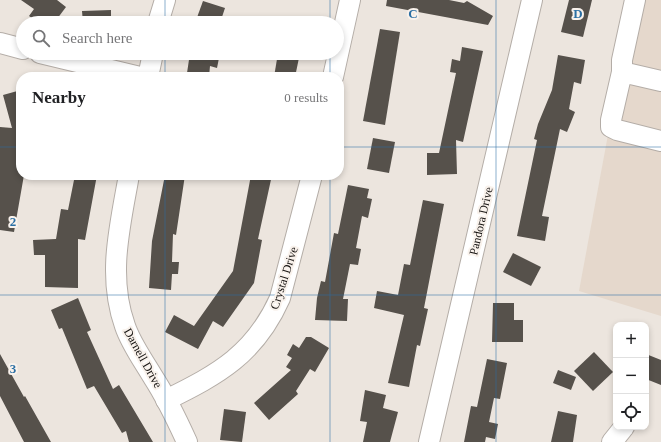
<!DOCTYPE html>
<html lang="en">
<head>
<meta charset="utf-8">
<style>
  body { margin:0; font-family:"Times New Roman",serif; background:#f2f2f2; color:#202124 }
  .controls { position:absolute; right:12px; bottom:12px; display:grid; overflow:hidden; border-radius:8px; box-shadow:0 2px 6px #0003 }
  .controls button { width:36px; height:36px; display:grid; place-items:center; padding:0; border:0; border-bottom:1px solid #e0e0e0; background:#fff; color:#202124; font:20px sans-serif }
  .list { margin:0; padding:0; list-style:none }
  h2 { display:flex; justify-content:space-between; align-items:center; height:52px; margin:0; padding:0 16px; font-size:17px }
  h2 small { font-size:13px; font-weight:400; color:#757577 }
  .icon { flex:none; width:22px; height:22px; fill:none; stroke:currentColor; stroke-width:2; stroke-linecap:round; stroke-linejoin:round }
  .map { position:relative; flex:none; width:661px; height:442px; overflow:hidden }
  .search { position:absolute; background:#fff; box-shadow:0 2px 6px #0003; left:16px; top:16px; width:328px; height:44px; display:flex; align-items:center; gap:10px; box-sizing:border-box; padding:0 14px; border-radius:22px; color:#757577; font-size:15px }
  .panel { position:absolute; background:#fff; box-shadow:0 2px 6px #0003; left:16px; top:72px; width:328px; height:108px; border-radius:16px }
  .map>svg:first-child { display:block }
</style>
</head>
<body>
<div class="map">
<svg width="661" height="442" viewBox="0 0 661 442">
  <rect width="100%" height="100%" fill="#ece5de"/>
  <path fill="#e5d8cc" d="M 633,0 L 661,0 L 661,316 L 579,291 Z"/>
  <g fill="#56514b">
    <path d="M 21,0 L 57,0 L 66,7 L 54,23 L 39,23 L 29,16 L 34,9 Z"/>
    <path d="M 387,0 L 449,0 L 464,3 L 467,1 L 493,16 L 488,25 L 386,6 Z"/>
    <path d="M 569,0 L 592,0 L 583,37 L 561,32 Z"/>
    <path d="M 203,1 L 225,8 L 220,23 L 195,23 Z"/>
    <path d="M 111,10 L 111,23 L 83,23 L 82,11 Z"/>
    <path d="M 380,29 L 400,32 L 385,125 L 363,121 Z"/>
    <path d="M 462,47 L 483,51 L 463,142 L 456,140 L 457,174 L 427,175 L 427,153 L 439,153 L 456,73 L 450,72 L 452,59 L 460,61 Z"/>
    <path d="M 190,53 L 220,53 L 217,68 L 210,66 L 209,77 L 187,73 Z"/>
    <path d="M 278,53 L 300,53 L 295,77 L 274,77 Z"/>
    <path d="M 558,55 L 585,60 L 581,84 L 574,82 L 569,109 L 575,112 L 567,132 L 560,129 L 542,216 L 549,217 L 545,241 L 517,236 L 537,140 L 534,139 L 538,124 L 552,90 Z"/>
    <path d="M 21,90 L 21,175 L 24,175 L 14,232 L 0,230 L 0,127 L 12,128 L 3,95 Z"/>
    <path d="M 373,138 L 395,142 L 389,173 L 367,169 Z"/>
    <path d="M 75,175 L 97,175 L 85,240 L 78,239 L 78,288 L 45,287 L 45,255 L 34,255 L 33,240 L 56,239 L 61,209 L 68,210 Z"/>
    <path d="M 165,175 L 185,175 L 176,235 L 173,234 L 172,262 L 179,262 L 178,274 L 172,274 L 171,290 L 149,288 L 152,241 Z"/>
    <path d="M 251,175 L 272,175 L 258,239 L 262,240 L 254,283 L 223,327 L 213,321 L 198,349 L 165,332 L 174,315 L 194,326 L 233,271 Z"/>
    <path d="M 348,185 L 369,189 L 367,198 L 372,199 L 368,218 L 362,216 L 356,248 L 361,249 L 358,265 L 350,264 L 343,299 L 348,299 L 347,321 L 315,320 L 317,298 L 321,281 L 325,282 L 334,233 L 338,234 Z"/>
    <path d="M 423,200 L 444,204 L 424,308 L 428,309 L 420,346 L 417,345 L 409,387 L 388,383 L 404,315 L 374,308 L 377,291 L 398,295 L 404,264 L 410,265 Z"/>
    <path d="M 513,253 L 541,267 L 531,286 L 503,272 Z"/>
    <path d="M 78,298 L 91,330 L 87,332 L 113,389 L 119,385 L 153,442 L 129,442 L 126,431 L 122,433 L 94,386 L 87,389 L 62,328 L 59,329 L 51,310 Z"/>
    <path d="M 493,303 L 514,303 L 514,320 L 523,320 L 523,342 L 492,342 Z"/>
    <path d="M 306,337 L 311,337 L 329,348 L 315,372 L 310,369 L 296,391 L 298,394 L 269,420 L 254,403 L 291,370 L 286,367 L 292,358 L 287,355 L 293,344 L 299,348 Z"/>
    <path d="M 594,352 L 613,372 L 593,391 L 574,371 Z"/>
    <path d="M 0,354 L 24,397 L 25,396 L 51,442 L 24,442 L 0,396 Z"/>
    <path d="M 646,354 L 661,360 L 661,385 L 646,379 Z"/>
    <path d="M 487,359 L 507,363 L 500,399 L 494,398 L 489,422 L 498,424 L 495,439 L 486,437 L 485,442 L 464,442 L 471,406 L 477,407 Z"/>
    <path d="M 558,370 L 576,377 L 571,390 L 553,383 Z"/>
    <path d="M 365,390 L 386,395 L 383,408 L 398,412 L 390,442 L 363,442 L 367,422 L 360,421 Z"/>
    <path d="M 224,409 L 246,412 L 242,442 L 220,440 Z"/>
    <path d="M 558,411 L 577,415 L 573,442 L 551,442 Z"/>
  </g>
  <g fill="none" stroke-linecap="round" stroke-linejoin="round">
    <defs>
      <g id="minor">
        <path d="M 158,23 L 165,0"/>
        <path d="M 0,43 L 23,49"/>
        <path d="M 40,53 L 140,77"/>
        <path d="M 622,72 L 622,60 L 635,0"/>
        <path d="M 148,77 L 153,53"/>
        <path d="M 333,77 L 350,0"/>
        <path d="M 661,81 L 622,72 L 611,120 L 611,127 L 617,130 L 661,141"/>
        <path d="M 129,175 C 120,226 107,276 125,326 C 131,344 143,360 153,377 C 166,397 177,420 187,442"/>
        <path d="M 166,400 C 219,374 255,354 280,298 L 312,175"/>
        <path d="M 429,442 L 532,0"/>
        <path d="M 612,442 L 624,427"/>
      </g>
    </defs>
    <use href="#minor" stroke="#b4ada7" stroke-width="22"/>
    <use href="#minor" stroke="#fff" stroke-width="20"/>
  </g>
  <path fill="none" stroke="#2b6fa4" stroke-width="1" stroke-opacity="0.55" d="M 165,0 L 165,23M 330,0 L 330,23M 496,0 L 496,442M 165,53 L 165,77M 330,53 L 330,77M 0,147 L 21,147M 339,147 L 661,147M 165,175 L 165,442M 330,175 L 330,442M 0,295 L 661,295"/>
  <g text-anchor="middle" dominant-baseline="central" stroke-width="4" stroke-linejoin="round" paint-order="stroke">
    <g font-size="12" fill="#161311" stroke="#f9f2ec">
      <text transform="translate(481 221) rotate(-77)">Pandora Drive</text>
      <text transform="translate(284 278) rotate(-72)">Crystal Drive</text>
      <text transform="translate(143 358) rotate(61)">Darnell Drive</text>
    </g>
  </g>
  <g font-size="13" text-anchor="middle" font-weight="bold" fill="#2b6fa4" stroke="#f9f2ec" stroke-width="4" stroke-linejoin="round" paint-order="stroke">
    <text x="413" y="18">C</text>
    <text x="578" y="18">D</text>
    <text x="13" y="226">2</text>
    <text x="13" y="373">3</text>
  </g>
</svg>
<div class="controls">
<button>+</button>
<button>−</button>
<button><svg class="icon" aria-label="locate" viewBox="0 0 24 24"><circle cx="12" cy="12" r="6"/><path d="M12 2v4M12 18v4M2 12h4M18 12h4"/></svg></button>
</div>
<div class="search"><svg class="icon" aria-label="search" viewBox="0 0 24 24"><circle cx="10" cy="10" r="6"/><path d="M15 15l6 6"/></svg>Search here</div>
<section class="panel">
<h2>Nearby<small>0 results</small></h2>
<ul class="list">
</ul>
</section>
</div>
</body>
</html>
